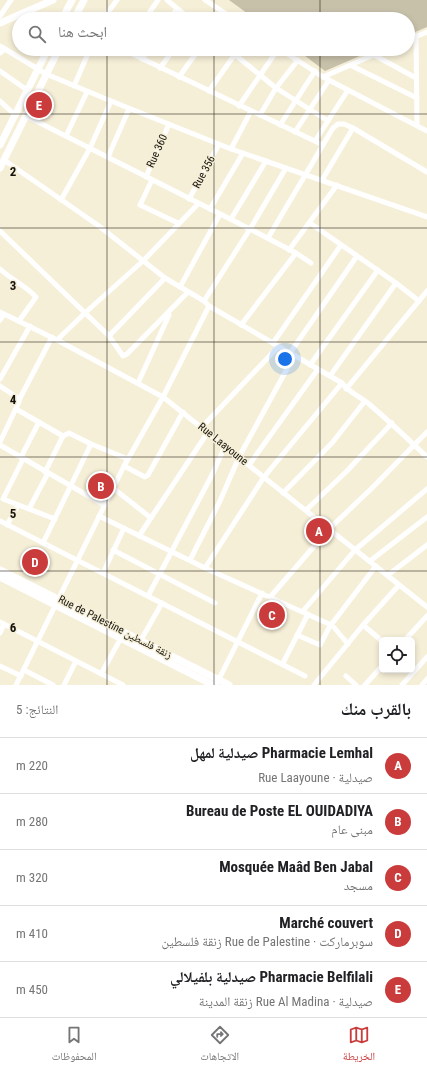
<!DOCTYPE html>
<html lang="ar">
<head>
<meta charset="utf-8">
<style>
  body { margin:0; font-family:"Roboto Condensed","Noto Naskh Arabic",sans-serif; background:#f2f2f2; color:#202124; direction:rtl }
  .controls { position:absolute; right:12px; bottom:12px; display:grid; overflow:hidden; border-radius:6px; box-shadow:0 2px 6px #0003 }
  .controls button { width:36px; height:36px; display:grid; place-items:center; padding:0; border:0; border-bottom:1px solid #e0e0e0; background:#fff; color:#202124; font:20px sans-serif }
  .you { position:absolute; left:285px; top:359px; width:14px; height:14px; margin:-10px; border:3px solid #fff; border-radius:50%; background:#1a73e8; box-shadow:0 0 0 6px #1a73e833 }
  .badge { display:grid; place-items:center; width:26px; height:26px; border-radius:50%; background:#ca3b3b; color:#fff; font-size:13px; font-weight:700 }
  .pin { position:absolute; translate:-50% -50%; border:2px solid #fff; box-shadow:0 1px 4px #0006 }
  .list { margin:0; padding:0; list-style:none }
  h2 { display:flex; justify-content:space-between; align-items:center; height:52px; margin:0; padding:0 16px; font-size:17px }
  h2 small { font-size:13px; font-weight:400; color:#757577 }
  .list li { display:grid; grid-template-columns:26px 1fr auto; gap:12px; align-items:center; box-sizing:border-box; height:56px; padding:0 16px; border-top:1px solid #e0e0e0 }
  .list b { display:block; font-size:15px; white-space:nowrap }
  .list p { margin:0; font-size:13px; white-space:nowrap; color:#757577 }
  .list em { font-size:13px; font-style:normal; color:#757577 }
  .icon { flex:none; width:22px; height:22px; fill:none; stroke:currentColor; stroke-width:2; stroke-linecap:round; stroke-linejoin:round }
  .map { position:relative; flex:none; width:427px; height:685px; overflow:hidden; direction:ltr }
  .search { position:absolute; background:#fff; box-shadow:0 2px 6px #0003; left:12px; right:12px; top:12px; height:44px; display:flex; align-items:center; gap:10px; box-sizing:border-box; padding:0 14px; border-radius:22px; color:#757577; font-size:15px }
  .sheet { height:332px; background:#fff }
  nav { display:flex; justify-content:space-around; align-items:center; box-sizing:border-box; height:56px; border-top:1px solid #e0e0e0; background:#fff; font-size:11px; color:#757577 }
  nav a { display:grid; justify-items:center; gap:2px }
  nav .on { color:#ca3b3b }
  .map>svg:first-child { display:block }
</style>
</head>
<body>
<div class="map">
<svg width="427" height="685" viewBox="0 0 427 685">
  <rect width="100%" height="100%" fill="#f6efd8"/>
  <g fill="#c8c1aa">
    <path d="M 229,0 L 427,0 L 427,27 L 408,35 L 408,19 L 255,19 Z"/>
    <path d="M 296,49 L 376,49 L 325,71 Z"/>
  </g>
  <g fill="none" stroke-linecap="round" stroke-linejoin="round">
    <g stroke="#fff" stroke-width="5">
      <path d="M 167,0 L 190,19"/>
      <path d="M 205,0 L 234,19"/>
      <path d="M 0,16 L 11,0"/>
      <path d="M 103,19 L 117,0"/>
      <path d="M 145,19 L 158,0"/>
      <path d="M 170,19 L 177,9"/>
      <path d="M 416,36 L 417,125"/>
      <path d="M 408,40 L 427,32"/>
      <path d="M 0,46 L 46,74 L 111,101 L 231,149 L 427,217"/>
      <path d="M 122,49 L 323,145"/>
      <path d="M 228,49 L 276,88 L 328,121"/>
      <path d="M 280,49 L 323,77 L 427,131"/>
      <path d="M 0,53 L 5,49"/>
      <path d="M 374,55 L 416,78"/>
      <path d="M 142,59 L 149,49"/>
      <path d="M 350,65 L 417,98"/>
      <path d="M 160,68 L 174,49"/>
      <path d="M 0,71 L 27,90"/>
      <path d="M 179,77 L 199,49"/>
      <path d="M 323,77 L 387,49"/>
      <path d="M 74,86 L 90,49"/>
      <path d="M 209,91 L 235,54"/>
      <path d="M 0,101 L 15,115"/>
      <path d="M 239,106 L 278,49"/>
      <path d="M 260,115 L 276,88 L 298,60"/>
      <path d="M 26,116 L 250,229 L 296,253 L 311,263"/>
      <path d="M 280,125 L 315,71"/>
      <path d="M 295,132 L 329,80"/>
      <path d="M 66,136 L 87,92"/>
      <path d="M 315,141 L 348,90"/>
      <path d="M 231,149 L 251,111"/>
      <path d="M 108,157 L 129,109"/>
      <path d="M 4,160 L 99,226 L 165,278 L 204,301 L 209,306 L 342,383 C 349,393 360,396 369,404 C 389,421 408,439 427,457"/>
      <path d="M 146,177 L 169,124"/>
      <path d="M 152,180 L 140,205 L 178,223"/>
      <path d="M 322,180 L 353,128"/>
      <path d="M 189,199 L 219,144"/>
      <path d="M 61,200 L 90,148 L 111,101"/>
      <path d="M 210,209 L 243,153"/>
      <path d="M 231,219 L 266,161"/>
      <path d="M 310,223 L 396,283 L 419,301"/>
      <path d="M 0,231 L 109,336 L 123,356 L 127,354 L 188,292"/>
      <path d="M 268,238 L 333,128 L 338,124 L 344,124 L 353,128 L 427,172"/>
      <path d="M 289,250 L 337,185"/>
      <path d="M 0,269 C 12,280 26,286 36,297 L 19,321"/>
      <path d="M 180,287 L 220,214"/>
      <path d="M 204,301 L 250,229 L 286,168"/>
      <path d="M 0,312 L 57,340 L 163,397 L 427,607"/>
      <path d="M 0,320 L 4,314"/>
      <path d="M 241,325 L 296,253"/>
      <path d="M 109,336 L 165,278"/>
      <path d="M 57,340 L 86,312 L 144,260 L 198,204"/>
      <path d="M 273,343 L 341,245"/>
      <path d="M 290,353 L 357,256"/>
      <path d="M 310,365 L 378,270"/>
      <path d="M 330,376 L 396,283"/>
      <path d="M 0,379 L 30,326"/>
      <path d="M 138,383 L 169,315"/>
      <path d="M 0,386 L 18,398 L 19,402 L 0,442"/>
      <path d="M 346,389 L 427,291"/>
      <path d="M 19,400 L 52,337"/>
      <path d="M 16,409 L 63,436"/>
      <path d="M 202,427 L 278,347"/>
      <path d="M 0,445 L 104,505"/>
      <path d="M 21,457 L 39,422"/>
      <path d="M 23,459 L 3,499 L 55,519"/>
      <path d="M 249,465 L 318,369"/>
      <path d="M 124,466 L 145,477 L 148,475 L 183,412"/>
      <path d="M 45,472 L 63,436 L 69,433 L 91,444"/>
      <path d="M 113,488 L 151,518"/>
      <path d="M 283,493 L 332,443 L 365,401"/>
      <path d="M 29,509 L 48,473"/>
      <path d="M 306,510 L 346,472 L 392,423"/>
      <path d="M 99,516 L 205,568 L 329,624 L 331,624 L 334,621 L 376,566"/>
      <path d="M 0,521 L 305,676"/>
      <path d="M 7,525 L 18,505"/>
      <path d="M 139,536 L 208,432"/>
      <path d="M 43,543 L 91,444 L 128,459"/>
      <path d="M 113,550 L 215,603"/>
      <path d="M 190,560 L 220,501 L 239,457 L 294,356"/>
      <path d="M 370,561 L 427,517"/>
      <path d="M 205,568 L 264,477 L 342,383"/>
      <path d="M 103,573 L 124,528"/>
      <path d="M 388,575 L 427,545"/>
      <path d="M 148,596 L 213,473 L 225,446"/>
      <path d="M 271,596 L 329,529 L 372,488 L 427,432"/>
      <path d="M 303,611 L 355,550 L 427,489"/>
      <path d="M 0,622 L 123,685"/>
      <path d="M 363,625 L 382,641"/>
      <path d="M 0,633 L 4,624"/>
      <path d="M 297,635 L 320,645 L 331,624 L 348,644"/>
      <path d="M 141,640 L 162,603"/>
      <path d="M 405,640 L 427,616"/>
      <path d="M 283,663 L 308,614"/>
      <path d="M 0,666 L 21,676"/>
      <path d="M 24,670 L 53,685"/>
      <path d="M 101,674 L 121,638"/>
      <path d="M 346,676 L 356,685"/>
      <path d="M 16,685 L 124,466 L 163,397 L 209,306"/>
      <path d="M 64,685 L 76,661"/>
      <path d="M 216,685 L 262,593"/>
      <path d="M 314,685 L 363,625 L 399,585"/>
      <path d="M 365,685 L 382,666"/>
      <path d="M 402,685 L 427,657"/>
      <path d="M 422,685 L 427,679"/>
    </g>
    <path stroke="#fff" stroke-width="7" d="M 0,23 L 53,0"/>
    <g stroke="#fff" stroke-width="7">
      <path d="M 62,19 L 72,0"/>
      <path d="M 74,19 L 84,0"/>
      <path d="M 0,145 L 48,49"/>
      <path d="M 0,168 L 59,49"/>
      <path d="M 0,570 L 229,685"/>
      <path d="M 0,577 L 213,685"/>
    </g>
  </g>
  <path fill="none" stroke="#15130b" stroke-width="1" stroke-opacity="0.55" d="M 107,0 L 107,19M 214,0 L 214,19M 320,0 L 320,19M 107,49 L 107,685M 214,49 L 214,685M 320,49 L 320,685M 0,114 L 427,114M 0,228 L 427,228M 0,342 L 427,342M 0,457 L 427,457M 0,571 L 427,571"/>
  <g text-anchor="middle" dominant-baseline="central" stroke-width="3" stroke-linejoin="round" paint-order="stroke">
    <g font-size="11" fill="#15130b" stroke="#f6efd8">
      <text transform="translate(157 151) rotate(-66)">Rue 360</text>
      <text transform="translate(204 172) rotate(-62)">Rue 356</text>
      <text transform="translate(223 444) rotate(39)">Rue Laayoune</text>
      <text transform="translate(115 627) rotate(27)">Rue de Palestine زنقة فلسطين</text>
    </g>
  </g>
  <g font-size="13" text-anchor="middle" font-weight="bold" fill="#15130b" stroke="#f6efd8" stroke-width="3" stroke-linejoin="round" paint-order="stroke">
    <text x="13" y="176">2</text>
    <text x="13" y="290">3</text>
    <text x="13" y="404">4</text>
    <text x="13" y="518">5</text>
    <text x="13" y="632">6</text>
  </g>
</svg>
<div class="controls">
<button><svg class="icon" aria-label="locate" viewBox="0 0 24 24"><circle cx="12" cy="12" r="6"/><path d="M12 2v4M12 18v4M2 12h4M18 12h4"/></svg></button>
</div>
<div class="you"></div>
<div class="pin badge" style="left:319px;top:531px">A</div>
<div class="pin badge" style="left:101px;top:486px">B</div>
<div class="pin badge" style="left:272px;top:615px">C</div>
<div class="pin badge" style="left:35px;top:562px">D</div>
<div class="pin badge" style="left:39px;top:105px">E</div>
<div class="search"><svg class="icon" aria-label="search" viewBox="0 0 24 24"><circle cx="10" cy="10" r="6"/><path d="M15 15l6 6"/></svg>ابحث هنا</div>
</div>
<section class="sheet">
<h2>بالقرب منك<small>النتائج: 5</small></h2>
<ul class="list">
<li><span class="badge">A</span><div><b>Pharmacie Lemhal صيدلية لمهل</b><p>صيدلية · Rue Laayoune</p></div><em>220 m</em></li>
<li><span class="badge">B</span><div><b>Bureau de Poste EL OUIDADIYA</b><p>مبنى عام</p></div><em>280 m</em></li>
<li><span class="badge">C</span><div><b>Mosquée Maâd Ben Jabal</b><p>مسجد</p></div><em>320 m</em></li>
<li><span class="badge">D</span><div><b>Marché couvert</b><p>سوبرماركت · Rue de Palestine زنقة فلسطين</p></div><em>410 m</em></li>
<li><span class="badge">E</span><div><b>Pharmacie Belfilali صيدلية بلفيلالي</b><p>صيدلية · Rue Al Madina زنقة المدينة</p></div><em>450 m</em></li>
</ul>
</section>
<nav>
<a class="on"><svg class="icon" aria-label="map" viewBox="0 0 24 24"><path d="M3 6l6-2 6 2 6-2v14l-6 2-6-2-6 2zM9 4v14M15 6v14"/></svg>الخريطة</a>
<a><svg class="icon" aria-label="directions" viewBox="0 0 24 24"><path d="M12 3l9 9-9 9-9-9zM9 14v-3h6M13 9l2 2-2 2"/></svg>الاتجاهات</a>
<a><svg class="icon" aria-label="saved" viewBox="0 0 24 24"><path d="M7 4h10v16l-5-4-5 4z"/></svg>المحفوظات</a>
</nav>
</body>
</html>
